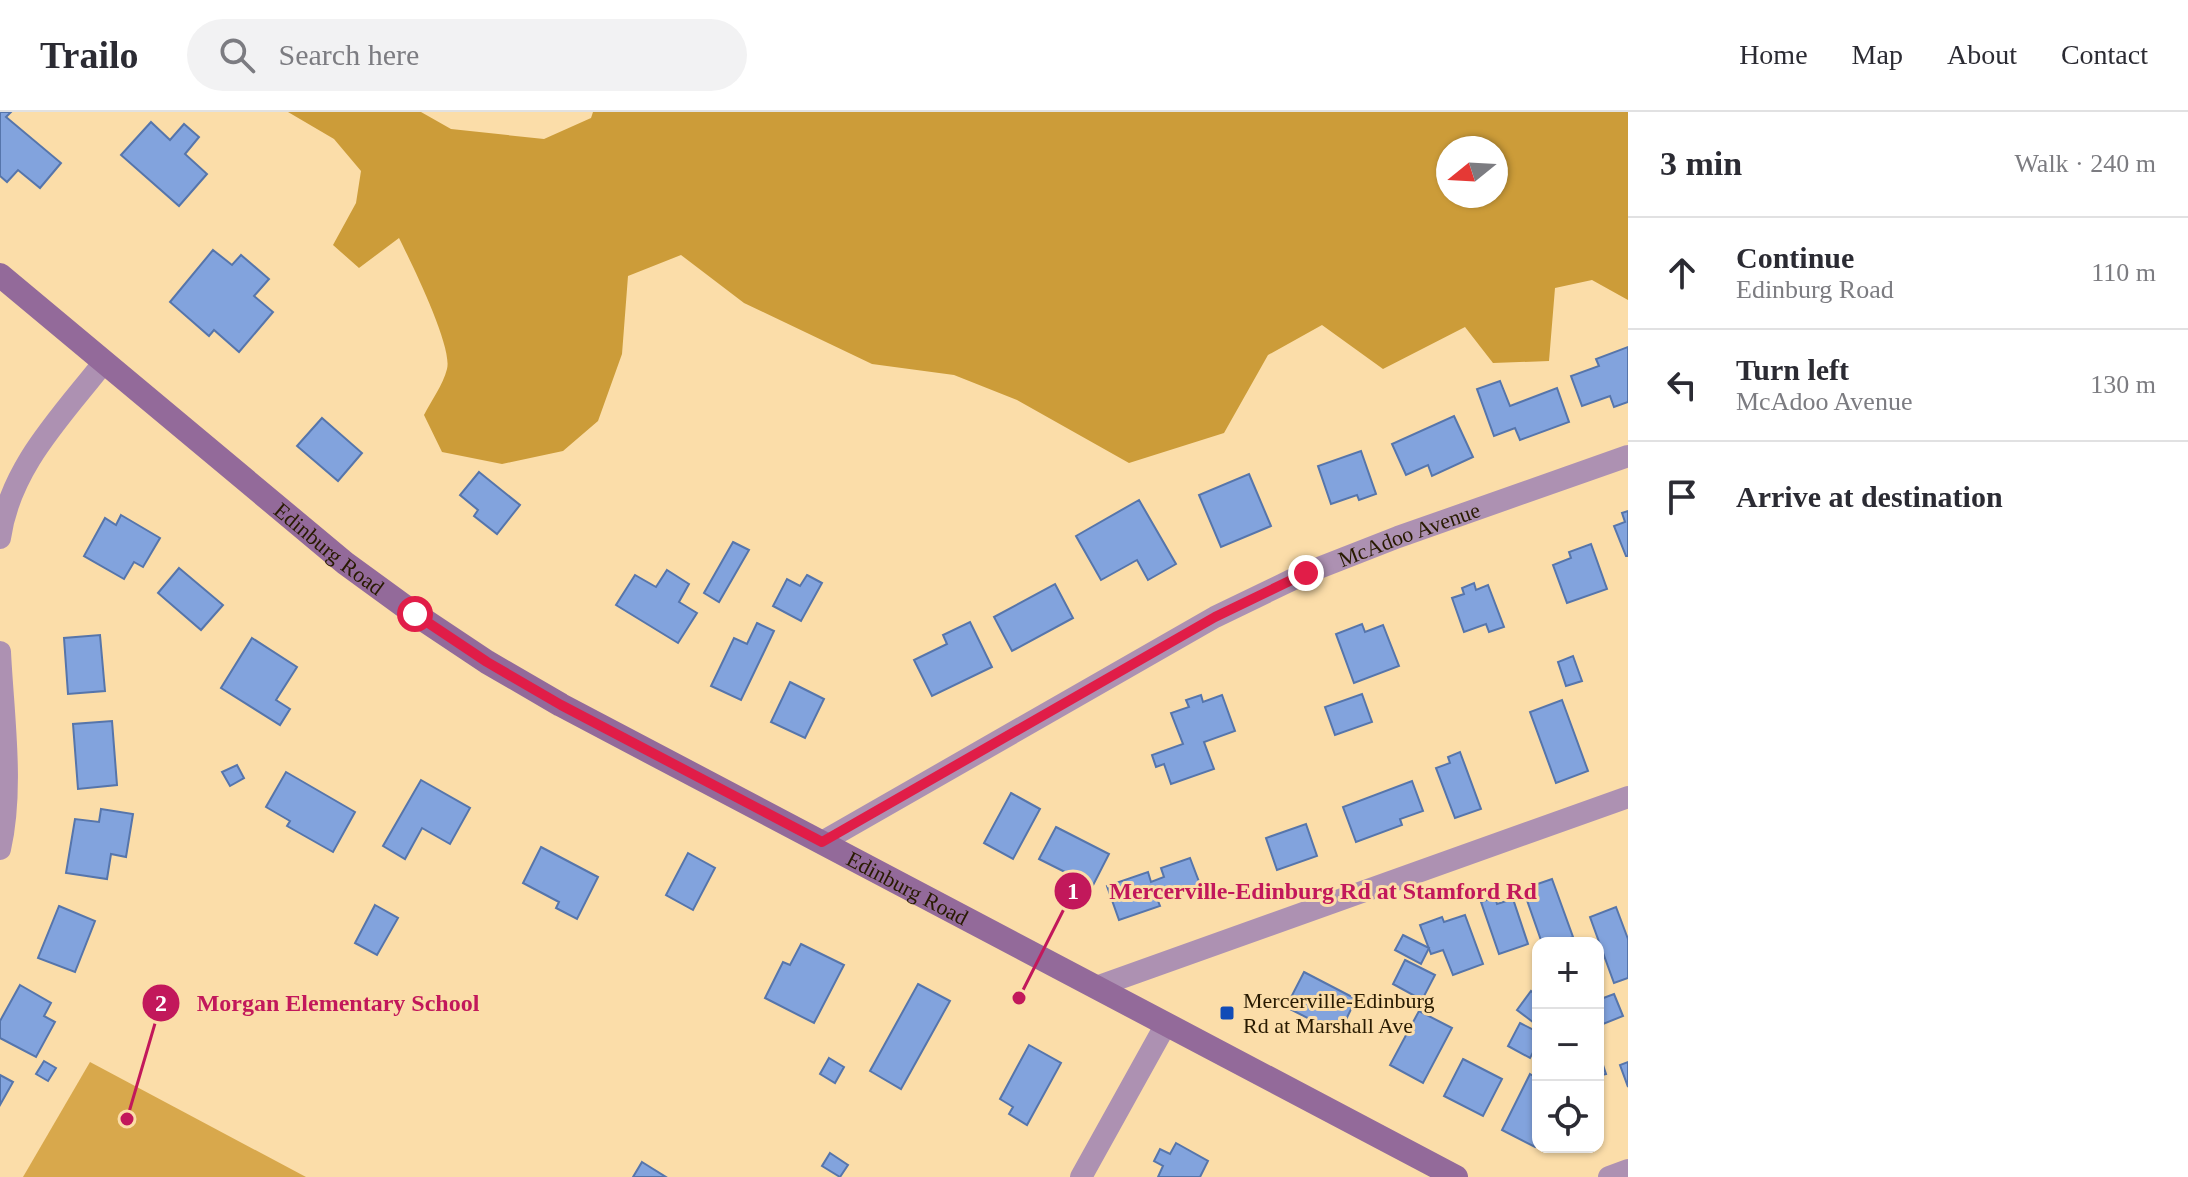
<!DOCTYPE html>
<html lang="en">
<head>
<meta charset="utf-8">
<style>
  body { margin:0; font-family:Georgia,serif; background:#f2f2f3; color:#2b2b33 }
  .controls { position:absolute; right:24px; bottom:24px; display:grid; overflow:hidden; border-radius:16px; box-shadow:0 2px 6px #0004 }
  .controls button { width:72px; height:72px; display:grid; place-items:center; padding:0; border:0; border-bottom:2px solid #e1e1e2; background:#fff; color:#2b2b33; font:40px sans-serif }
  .compass { position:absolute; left:1436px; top:24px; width:72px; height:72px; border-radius:50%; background:#fff; box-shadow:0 2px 6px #0004; rotate:252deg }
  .stop { position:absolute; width:24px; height:24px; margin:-18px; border:6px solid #e11d48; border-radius:50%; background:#fff }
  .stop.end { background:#e11d48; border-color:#fff; box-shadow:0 2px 8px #0008 }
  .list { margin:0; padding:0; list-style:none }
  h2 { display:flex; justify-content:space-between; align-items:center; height:104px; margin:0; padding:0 32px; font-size:34px }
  h2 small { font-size:26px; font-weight:400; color:#7c7c81 }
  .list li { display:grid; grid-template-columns:52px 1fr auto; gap:24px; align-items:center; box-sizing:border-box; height:112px; padding:0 32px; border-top:2px solid #e1e1e2 }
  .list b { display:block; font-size:30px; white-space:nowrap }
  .list p { margin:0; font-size:26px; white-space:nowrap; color:#7c7c81 }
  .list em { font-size:26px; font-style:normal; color:#7c7c81 }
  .icon { flex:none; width:44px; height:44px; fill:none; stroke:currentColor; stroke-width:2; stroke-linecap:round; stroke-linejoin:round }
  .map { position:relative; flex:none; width:1628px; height:1065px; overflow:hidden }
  header { display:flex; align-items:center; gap:48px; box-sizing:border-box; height:112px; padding:0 40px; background:#fff; border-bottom:2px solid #e1e1e2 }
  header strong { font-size:38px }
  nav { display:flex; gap:44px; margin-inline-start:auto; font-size:28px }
  .search { width:560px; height:72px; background:#f2f2f3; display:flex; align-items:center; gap:20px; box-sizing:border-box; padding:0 28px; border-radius:44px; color:#7c7c81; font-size:30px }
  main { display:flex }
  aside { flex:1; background:#fff }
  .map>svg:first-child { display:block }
</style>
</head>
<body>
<header>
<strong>Trailo</strong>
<div class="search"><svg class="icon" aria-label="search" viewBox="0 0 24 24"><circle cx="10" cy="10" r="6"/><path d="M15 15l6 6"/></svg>Search here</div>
<nav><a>Home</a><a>Map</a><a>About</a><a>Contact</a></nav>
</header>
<main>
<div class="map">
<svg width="1628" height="1065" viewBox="0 0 1628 1065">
  <rect width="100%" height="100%" fill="#fbdda9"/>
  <path fill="#d8a84c" d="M 90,950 L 306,1065 L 23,1065 Z"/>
  <path fill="#cc9c39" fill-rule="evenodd" d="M 288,0 L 421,0 L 451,17 L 544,27 L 591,6 L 593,0 L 1628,0 L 1628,188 L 1592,168 L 1555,176 L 1549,249 L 1493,251 L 1465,215 L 1383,257 L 1322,213 L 1268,243 L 1224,321 L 1129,351 L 1017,288 L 954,263 L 872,252 L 744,191 L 681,143 L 628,164 L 622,242 L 598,309 L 563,339 L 502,352 L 442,340 L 424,303 C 431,289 443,273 447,257 C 453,235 411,150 399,126 L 359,156 L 333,133 L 356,91 L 361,59 L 334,27 ZM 1448,36 L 1496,36 L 1496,84 L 1448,84 Z"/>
  <g fill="#82a3dd" stroke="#5675ab" stroke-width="2">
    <path d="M 0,0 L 11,0 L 6,5 L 61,51 L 40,76 L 18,58 L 7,70 L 0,64 Z"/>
    <path d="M 151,10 L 170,28 L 184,12 L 199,25 L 185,42 L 207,62 L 179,94 L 121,43 Z"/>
    <path d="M 213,138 L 232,153 L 241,143 L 269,167 L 254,184 L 273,200 L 239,240 L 214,218 L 209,224 L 170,190 Z"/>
    <path d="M 1628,235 L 1628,290 L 1614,295 L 1610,284 L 1582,294 L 1571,264 L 1599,254 L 1596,247 Z"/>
    <path d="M 1500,269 L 1510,294 L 1557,276 L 1569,310 L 1520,328 L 1515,316 L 1494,324 L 1477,277 Z"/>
    <path d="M 1454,304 L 1473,345 L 1432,364 L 1428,353 L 1406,363 L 1392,332 Z"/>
    <path d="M 322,306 L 362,341 L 338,369 L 297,334 Z"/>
    <path d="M 1361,339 L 1376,382 L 1359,388 L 1357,383 L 1331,392 L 1318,354 Z"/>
    <path d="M 479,360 L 520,393 L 497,422 L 474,404 L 478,398 L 460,383 Z"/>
    <path d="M 1249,362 L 1271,414 L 1221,435 L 1199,383 Z"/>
    <path d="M 1139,388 L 1176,452 L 1148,468 L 1137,448 L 1101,468 L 1076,424 Z"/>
    <path d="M 1628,399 L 1628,444 L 1626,444 L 1614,414 L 1625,410 L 1622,401 Z"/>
    <path d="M 121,403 L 160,426 L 143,455 L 134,450 L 124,467 L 84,444 L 105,406 L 116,413 Z"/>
    <path d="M 733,430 L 749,438 L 719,490 L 704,481 Z"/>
    <path d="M 1591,432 L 1607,477 L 1567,491 L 1553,453 L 1571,446 L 1569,440 Z"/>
    <path d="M 179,456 L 223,493 L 201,518 L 158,481 Z"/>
    <path d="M 667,458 L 689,472 L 679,490 L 697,501 L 678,531 L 616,493 L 635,463 L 656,475 Z"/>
    <path d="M 807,463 L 822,471 L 801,509 L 773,494 L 787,467 L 800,474 Z"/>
    <path d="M 1474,471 L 1476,478 L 1488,473 L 1504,515 L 1489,520 L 1486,512 L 1464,520 L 1452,486 L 1464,482 L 1462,476 Z"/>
    <path d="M 1055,472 L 1073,506 L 1012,539 L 994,505 Z"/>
    <path d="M 970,510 L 992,555 L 932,584 L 914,548 L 947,532 L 943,523 Z"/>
    <path d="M 757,511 L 774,519 L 741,588 L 711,574 L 734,526 L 747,532 Z"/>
    <path d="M 1362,512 L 1365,520 L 1383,513 L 1399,554 L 1354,571 L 1336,522 Z"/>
    <path d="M 100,523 L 105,579 L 68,582 L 64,526 Z"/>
    <path d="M 252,526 L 297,555 L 276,588 L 290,597 L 280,613 L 221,576 Z"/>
    <path d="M 1573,544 L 1582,569 L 1566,574 L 1558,550 Z"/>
    <path d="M 790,570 L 824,587 L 805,626 L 771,610 Z"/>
    <path d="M 1362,582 L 1372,610 L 1335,623 L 1325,595 Z"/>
    <path d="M 1201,583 L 1203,590 L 1222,583 L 1235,619 L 1204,630 L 1214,657 L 1171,672 L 1164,652 L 1156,655 L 1152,643 L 1183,632 L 1171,601 L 1189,595 L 1186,588 Z"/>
    <path d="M 1562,588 L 1588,659 L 1556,671 L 1530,600 Z"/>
    <path d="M 112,609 L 117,673 L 78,677 L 73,612 Z"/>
    <path d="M 1460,640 L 1481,697 L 1455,706 L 1436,656 L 1450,651 L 1448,645 Z"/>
    <path d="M 237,653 L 244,666 L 230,674 L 222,660 Z"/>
    <path d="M 286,660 L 355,700 L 333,740 L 287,714 L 290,709 L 266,695 Z"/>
    <path d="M 421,668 L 470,696 L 450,732 L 422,716 L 405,747 L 383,734 Z"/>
    <path d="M 1412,669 L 1423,699 L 1400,707 L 1402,713 L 1356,730 L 1343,695 Z"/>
    <path d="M 1011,681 L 1040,697 L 1013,747 L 984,731 Z"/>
    <path d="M 101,697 L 133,702 L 126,745 L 111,742 L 107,767 L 66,761 L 75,707 L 99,710 Z"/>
    <path d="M 1306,712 L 1317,744 L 1277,758 L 1266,726 Z"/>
    <path d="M 1056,715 L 1109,742 L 1087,785 L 1061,773 L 1067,761 L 1039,747 Z"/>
    <path d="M 541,735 L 598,765 L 577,807 L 556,796 L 559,790 L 523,771 Z"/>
    <path d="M 688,741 L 715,756 L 693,798 L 666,783 Z"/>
    <path d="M 1190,746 L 1201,775 L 1171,786 L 1169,780 L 1156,784 L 1160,794 L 1119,808 L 1107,774 L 1148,760 L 1151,770 L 1164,765 L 1161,756 Z"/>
    <path d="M 1552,767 L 1573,825 L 1556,831 L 1542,831 L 1523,777 Z"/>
    <path d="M 1495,785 L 1497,792 L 1513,787 L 1528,832 L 1499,842 L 1481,790 Z"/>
    <path d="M 375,793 L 398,806 L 377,843 L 355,831 Z"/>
    <path d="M 59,794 L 95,809 L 75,860 L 38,846 Z"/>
    <path d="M 1616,795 L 1628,827 L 1628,866 L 1614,871 L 1590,805 Z"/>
    <path d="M 1465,803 L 1483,852 L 1453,863 L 1443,838 L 1431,842 L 1420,813 L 1442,805 L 1444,810 Z"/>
    <path d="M 1403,823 L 1429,836 L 1421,852 L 1395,838 Z"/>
    <path d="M 801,832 L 844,853 L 814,911 L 765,886 L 783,850 L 790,853 Z"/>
    <path d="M 1405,848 L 1435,863 L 1422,888 L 1393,872 Z"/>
    <path d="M 1304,860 L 1356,887 L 1339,922 L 1286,895 Z"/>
    <path d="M 918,872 L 950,889 L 901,977 L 870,959 Z"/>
    <path d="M 20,873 L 51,891 L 44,904 L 55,910 L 36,945 L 0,926 L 0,909 Z"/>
    <path d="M 1531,879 L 1538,885 L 1538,914 L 1517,898 Z"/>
    <path d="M 1614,882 L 1623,904 L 1598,914 L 1598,888 Z"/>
    <path d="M 1419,899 L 1452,916 L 1423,971 L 1390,953 Z"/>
    <path d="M 1520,911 L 1538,920 L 1538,931 L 1530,946 L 1508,934 Z"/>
    <path d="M 1029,933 L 1061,951 L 1027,1013 L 1009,1002 L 1013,995 L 1000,987 Z"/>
    <path d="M 1598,938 L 1606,962 L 1598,964 Z"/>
    <path d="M 829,946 L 844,955 L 835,971 L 820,962 Z"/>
    <path d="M 1463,947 L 1502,967 L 1483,1004 L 1444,984 Z"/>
    <path d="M 44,949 L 56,956 L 48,969 L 36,962 Z"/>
    <path d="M 1628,950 L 1628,975 L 1620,953 Z"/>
    <path d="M 1530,962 L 1538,967 L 1538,1029 L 1535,1035 L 1502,1018 Z"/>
    <path d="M 0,963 L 13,970 L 0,993 Z"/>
    <path d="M 1176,1031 L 1208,1049 L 1200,1065 L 1158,1065 L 1163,1054 L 1154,1049 L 1160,1037 L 1170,1042 Z"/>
    <path d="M 830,1041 L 848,1053 L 840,1065 L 822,1054 Z"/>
    <path d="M 642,1050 L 666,1065 L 633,1065 Z"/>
  </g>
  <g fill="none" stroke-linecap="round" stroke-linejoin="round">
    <g stroke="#ad91b2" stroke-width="22">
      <path d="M 0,426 C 10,355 62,304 104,250"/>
      <path d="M 0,540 C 3,602 14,676 0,737"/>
      <path id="s1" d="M 822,730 L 1215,505 L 1306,461 L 1398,425 L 1628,344"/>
      <path d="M 1096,875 L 1628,685"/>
      <path d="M 1081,1065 L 1166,912"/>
      <path d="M 1609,1065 L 1628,1058"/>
    </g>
    <path stroke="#936a9a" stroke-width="24" id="s2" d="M 0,163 L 345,451 L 415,502 L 487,550 L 561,593 L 1456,1065"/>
  </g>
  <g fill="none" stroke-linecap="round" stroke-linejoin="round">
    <path stroke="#e11d48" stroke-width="10" d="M 415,502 L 487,550 L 561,593 L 822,730 L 1215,505 L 1306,461"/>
  </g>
  <rect fill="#114bb7" stroke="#fbdda9" stroke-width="3" x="1219" y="893" width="16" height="16" rx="4"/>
  <g text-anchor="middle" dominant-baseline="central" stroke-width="6" stroke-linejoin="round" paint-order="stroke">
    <g font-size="22" fill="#281a01" stroke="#fbdda9">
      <text stroke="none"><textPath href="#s1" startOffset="664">McAdoo Avenue</textPath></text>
      <text stroke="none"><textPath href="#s2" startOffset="428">Edinburg Road</textPath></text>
      <text stroke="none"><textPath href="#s2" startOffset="1100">Edinburg Road</textPath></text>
    </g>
    <g font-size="22" fill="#281a01" stroke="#fbdda9" text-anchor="start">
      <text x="1243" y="888">Mercerville-Edinburg<tspan x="1243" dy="25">Rd at Marshall Ave</tspan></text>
    </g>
  </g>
  <path fill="none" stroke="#c2185b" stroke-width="3" d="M1019 886L1073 779M127 1007L161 891"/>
  <g fill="#c2185b" stroke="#fbdda9" stroke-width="3">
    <circle cx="1019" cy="886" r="8"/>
    <circle cx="127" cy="1007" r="8"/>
    <circle cx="1073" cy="779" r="20"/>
    <circle cx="161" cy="891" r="20"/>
  </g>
  <g font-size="24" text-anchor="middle" font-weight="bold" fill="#fff">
    <text x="1073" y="787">1</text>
    <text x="161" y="899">2</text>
  </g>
  <g font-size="24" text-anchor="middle" font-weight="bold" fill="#c2185b" stroke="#fbdda9" stroke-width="6" stroke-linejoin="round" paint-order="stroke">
    <text x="1323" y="787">Mercerville-Edinburg Rd at Stamford Rd</text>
    <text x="338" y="899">Morgan Elementary School</text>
  </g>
</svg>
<div class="controls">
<button>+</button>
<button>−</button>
<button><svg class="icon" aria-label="locate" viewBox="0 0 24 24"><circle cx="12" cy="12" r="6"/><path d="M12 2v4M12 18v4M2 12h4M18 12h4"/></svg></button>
</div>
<svg class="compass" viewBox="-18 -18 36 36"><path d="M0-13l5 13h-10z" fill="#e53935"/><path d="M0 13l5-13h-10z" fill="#7c7c81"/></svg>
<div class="stop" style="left:415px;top:502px"></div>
<div class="stop end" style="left:1306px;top:461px"></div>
</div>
<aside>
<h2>3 min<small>Walk · 240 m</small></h2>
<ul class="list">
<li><svg class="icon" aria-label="ahead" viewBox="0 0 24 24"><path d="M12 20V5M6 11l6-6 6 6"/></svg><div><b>Continue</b><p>Edinburg Road</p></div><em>110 m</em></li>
<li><svg class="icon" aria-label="left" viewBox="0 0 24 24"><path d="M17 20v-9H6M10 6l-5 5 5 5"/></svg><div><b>Turn left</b><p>McAdoo Avenue</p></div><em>130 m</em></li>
<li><svg class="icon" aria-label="arrive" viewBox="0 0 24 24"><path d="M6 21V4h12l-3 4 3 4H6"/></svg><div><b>Arrive at destination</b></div></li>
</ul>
</aside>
</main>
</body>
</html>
